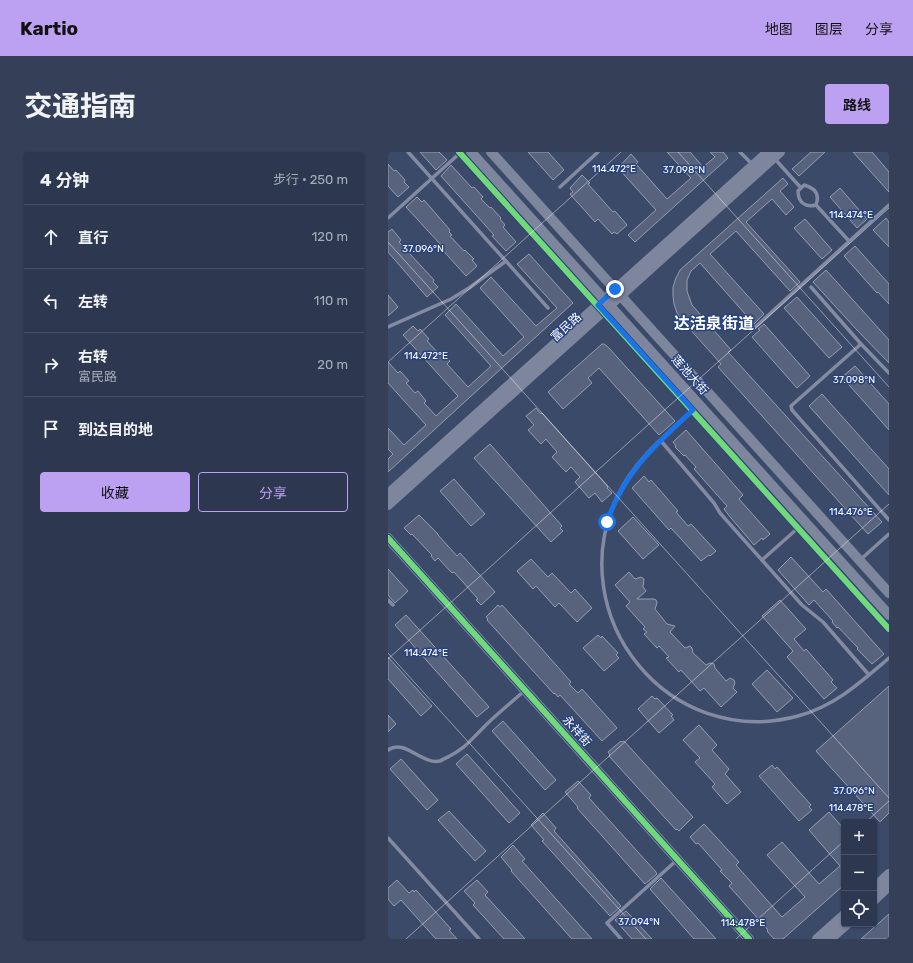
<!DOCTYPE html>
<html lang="zh">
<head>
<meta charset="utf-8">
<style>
  body { margin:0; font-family:Rubik,"Noto Sans SC",sans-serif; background:#353f57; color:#f1f3f6 }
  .controls { position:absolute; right:12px; bottom:12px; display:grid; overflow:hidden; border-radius:4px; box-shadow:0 1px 3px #0004 }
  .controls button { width:36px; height:36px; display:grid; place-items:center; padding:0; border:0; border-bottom:1px solid #485267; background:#2d3850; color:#f1f3f6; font:20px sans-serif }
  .stop { position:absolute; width:12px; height:12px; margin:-9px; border:3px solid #1a73e8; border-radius:50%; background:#fff }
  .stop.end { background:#1a73e8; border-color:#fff; box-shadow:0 1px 4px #0008 }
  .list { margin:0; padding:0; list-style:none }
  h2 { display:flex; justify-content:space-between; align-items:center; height:52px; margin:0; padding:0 16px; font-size:17px }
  h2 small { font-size:13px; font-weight:400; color:#a7acb7 }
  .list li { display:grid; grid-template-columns:26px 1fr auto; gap:12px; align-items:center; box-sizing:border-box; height:64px; padding:0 16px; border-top:1px solid #485267 }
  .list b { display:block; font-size:15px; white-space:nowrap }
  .list p { margin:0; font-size:13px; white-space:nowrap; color:#a7acb7 }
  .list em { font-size:13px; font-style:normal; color:#a7acb7 }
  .actions { display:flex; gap:8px; padding:12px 16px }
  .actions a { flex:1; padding:9px 0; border:1px solid #bca0f2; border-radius:4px; text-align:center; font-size:14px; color:#bca0f2 }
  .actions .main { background:#bca0f2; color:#111 }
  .icon { flex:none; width:22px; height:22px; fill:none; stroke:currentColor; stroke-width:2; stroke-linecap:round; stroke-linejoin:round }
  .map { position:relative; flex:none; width:501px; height:787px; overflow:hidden; border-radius:4px }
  header { display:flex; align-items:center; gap:24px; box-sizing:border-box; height:56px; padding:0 20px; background:#bca0f2; color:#111 }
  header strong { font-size:19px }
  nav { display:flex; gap:22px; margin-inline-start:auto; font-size:14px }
  .intro { display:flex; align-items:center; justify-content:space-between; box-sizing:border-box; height:96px; padding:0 24px }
  h1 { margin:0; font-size:28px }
  .button { padding:10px 18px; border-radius:4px; background:#bca0f2; color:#111; font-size:14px; font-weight:700 }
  main { display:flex; gap:24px; padding:0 24px }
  aside { flex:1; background:#2d3850; border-radius:4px; box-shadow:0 1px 3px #0004 }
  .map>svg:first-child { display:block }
</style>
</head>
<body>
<header>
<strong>Kartio</strong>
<nav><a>地图</a><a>图层</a><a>分享</a></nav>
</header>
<div class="intro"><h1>交通指南</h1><a class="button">路线</a></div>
<main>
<aside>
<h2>4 分钟<small>步行 · 250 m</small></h2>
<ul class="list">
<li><svg class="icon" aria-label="ahead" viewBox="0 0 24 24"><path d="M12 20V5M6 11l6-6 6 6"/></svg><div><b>直行</b></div><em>120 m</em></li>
<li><svg class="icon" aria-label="left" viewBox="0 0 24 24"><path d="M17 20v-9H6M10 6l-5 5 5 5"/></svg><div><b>左转</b></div><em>110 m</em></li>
<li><svg class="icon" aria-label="right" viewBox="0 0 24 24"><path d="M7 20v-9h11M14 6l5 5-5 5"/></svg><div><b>右转</b><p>富民路</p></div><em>20 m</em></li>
<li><svg class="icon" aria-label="arrive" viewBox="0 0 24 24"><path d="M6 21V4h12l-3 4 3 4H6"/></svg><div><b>到达目的地</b></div></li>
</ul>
<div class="actions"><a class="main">收藏</a><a>分享</a></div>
</aside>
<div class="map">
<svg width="501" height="787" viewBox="0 0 501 787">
  <rect width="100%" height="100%" fill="#3c4a6a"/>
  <g fill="#57627c" stroke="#959db0">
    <path d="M 32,0 L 51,0 L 59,8 L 48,18 Z"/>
    <path d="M 140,0 L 160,0 L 176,18 L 165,28 Z"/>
    <path d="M 279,0 L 302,0 L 315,15 L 327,5 L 322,0 L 335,0 L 340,6 L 247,90 L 240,83 L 268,58 L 230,16 L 243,2 L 250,10 L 248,12 L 279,47 L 303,26 Z"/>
    <path d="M 423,0 L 437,0 L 411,24 L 404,17 Z"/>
    <path d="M 465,0 L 484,0 L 501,20 L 501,40 Z"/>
    <path d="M 0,12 L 6,19 L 8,18 L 17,28 L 16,30 L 21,35 L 10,45 L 0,34 Z"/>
    <path d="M 63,13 L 84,36 L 86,35 L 95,45 L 93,47 L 102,56 L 103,55 L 113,66 L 112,67 L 117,73 L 115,75 L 128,90 L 118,99 L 104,84 L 106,83 L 53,24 Z"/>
    <path d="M 194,23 L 202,31 L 200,32 L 225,60 L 227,59 L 239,73 L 229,82 L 226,80 L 224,82 L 210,67 L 207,70 L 182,42 L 185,40 L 182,36 Z"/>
    <path d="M 395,26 L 400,32 L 392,39 L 406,55 L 398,63 L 384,47 L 358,70 L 412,130 L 402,139 L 348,79 L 322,102 L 376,162 L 366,172 L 312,111 L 303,119 L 299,128 L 299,139 L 304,153 L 343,198 L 340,200 L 494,370 L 480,382 L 330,215 L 333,212 L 300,175 L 299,175 L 296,171 L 289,161 L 286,152 L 285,144 L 285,135 L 288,126 L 292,118 Z"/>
    <path d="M 452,36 L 479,67 L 469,76 L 442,45 Z"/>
    <path d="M 29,45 L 34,50 L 36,48 L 62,78 L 61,80 L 64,83 L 62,84 L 76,99 L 77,98 L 86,107 L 84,108 L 89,114 L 78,124 L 51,94 L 53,93 L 18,55 Z"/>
    <path d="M 498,66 L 501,70 L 501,95 L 485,78 Z"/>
    <path d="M 417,67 L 444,98 L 434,107 L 406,76 Z"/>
    <path d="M 4,77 L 13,88 L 11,90 L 46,128 L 45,130 L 50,135 L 39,145 L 0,100 L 0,80 Z"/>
    <path d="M 467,94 L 501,132 L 501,152 L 490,140 L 489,141 L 456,104 Z"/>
    <path d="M 141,102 L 185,151 L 0,320 L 0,307 L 5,302 L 0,297 L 0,276 L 16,293 L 38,273 L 0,231 L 0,210 L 10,221 L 12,219 L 21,229 L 18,231 L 27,241 L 30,239 L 38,249 L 36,251 L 48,264 L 70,244 L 15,183 L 25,174 L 30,179 L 32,177 L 41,187 L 39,189 L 51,202 L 53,200 L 62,209 L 59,212 L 80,235 L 103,214 L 57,163 L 68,152 L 115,204 L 136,185 L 92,136 L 103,125 L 148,174 L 169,156 L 129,112 Z"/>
    <path d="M 438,118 L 501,188 L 501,211 L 468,177 L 425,130 Z"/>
    <path d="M 0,143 L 10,155 L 0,164 Z"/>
    <path d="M 409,145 L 454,195 L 441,206 L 396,156 Z"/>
    <path d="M 376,172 L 422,224 L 409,236 L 364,185 L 372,178 L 370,177 Z"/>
    <path d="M 214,192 L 216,192 L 220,195 L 287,269 L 271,283 L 211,216 L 200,226 L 204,231 L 175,257 L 160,240 Z"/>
    <path d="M 467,214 L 501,252 L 501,278 L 454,225 Z"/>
    <path d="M 434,242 L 501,317 L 501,343 L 421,254 Z"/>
    <path d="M 148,256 L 153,262 L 154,261 L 220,335 L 219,336 L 224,341 L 214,350 L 207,341 L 201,346 L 187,330 L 192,325 L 183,315 L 178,320 L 164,305 L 169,300 L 158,287 L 153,292 L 140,278 L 146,273 L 138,264 Z"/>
    <path d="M 298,278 L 355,343 L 351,347 L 382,382 L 375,388 L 374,386 L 366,393 L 343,366 L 336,357 L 339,354 L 306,317 L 308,315 L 297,303 L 296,304 L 287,295 L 288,294 L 285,290 Z"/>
    <path d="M 102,292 L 174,374 L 172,376 L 175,379 L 163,390 L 86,306 Z"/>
    <path d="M 256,324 L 261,330 L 263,328 L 290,359 L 288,360 L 300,374 L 303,372 L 328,399 L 322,404 L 321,403 L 313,409 L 283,376 L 281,378 L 244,336 Z"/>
    <path d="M 66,327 L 97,362 L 83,374 L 52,339 Z"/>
    <path d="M 31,363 L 50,382 L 50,383 L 69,404 L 72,401 L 107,440 L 93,453 L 88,448 L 90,447 L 66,420 L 64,421 L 50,406 L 47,409 L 43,404 L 44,403 L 24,382 L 23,383 L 16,376 Z"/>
    <path d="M 245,365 L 271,393 L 255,407 L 230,379 Z"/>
    <path d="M 403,405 L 435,440 L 438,437 L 496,502 L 484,512 L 469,497 L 470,496 L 450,475 L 449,476 L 444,470 L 445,469 L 426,448 L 421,453 L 390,418 Z"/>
    <path d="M 143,407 L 160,425 L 164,421 L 183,441 L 187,437 L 204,456 L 189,470 L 171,451 L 167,455 L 148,434 L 145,437 L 129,419 Z"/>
    <path d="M 0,417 L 20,439 L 7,451 L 0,443 Z"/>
    <path d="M 241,420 L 247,427 L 253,425 L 256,427 L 255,435 L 258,439 L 249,447 L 266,447 L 268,448 L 269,451 L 267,457 L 279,472 L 287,474 L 282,480 L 297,496 L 302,494 L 304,496 L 305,501 L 318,513 L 322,511 L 326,512 L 327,516 L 338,529 L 342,526 L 346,528 L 347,531 L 345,536 L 349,540 L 333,555 L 316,536 L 312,539 L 293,518 L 291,520 L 278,506 L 281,505 L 271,494 L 269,496 L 256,482 L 259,480 L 255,477 L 257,475 L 238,454 L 242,450 L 227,433 Z"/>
    <path d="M 392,448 L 418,477 L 406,487 L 416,499 L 418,497 L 445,528 L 443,530 L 449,536 L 436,547 L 399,505 L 405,499 L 374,464 Z"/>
    <path d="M 110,453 L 112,455 L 114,453 L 153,496 L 183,530 L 181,532 L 190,541 L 194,537 L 229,576 L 214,589 L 172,543 L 170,545 L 167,541 L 166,542 L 99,468 L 100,467 L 98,465 Z"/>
    <path d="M 18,463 L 101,555 L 89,565 L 7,473 Z"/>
    <path d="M 210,483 L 213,486 L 214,484 L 230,501 L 228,503 L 231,506 L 216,519 L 195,496 Z"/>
    <path d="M 0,505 L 44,554 L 33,564 L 0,527 Z"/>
    <path d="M 379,518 L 405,546 L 389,560 L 364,532 Z"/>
    <path d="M 501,534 L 501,661 L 492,670 L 428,599 Z"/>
    <path d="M 264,544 L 267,547 L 269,546 L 285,563 L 283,564 L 286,568 L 271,581 L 250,557 Z"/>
    <path d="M 0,563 L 8,572 L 0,580 Z"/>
    <path d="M 115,569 L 168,628 L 157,638 L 104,579 Z"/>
    <path d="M 311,573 L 329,593 L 324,598 L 341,617 L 337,622 L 353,640 L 339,652 L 324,635 L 327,632 L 307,610 L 312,606 L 295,588 Z"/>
    <path d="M 233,589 L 234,590 L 236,589 L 305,665 L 291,679 L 289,677 L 288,678 L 221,604 L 222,603 L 220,600 Z"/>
    <path d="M 79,602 L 132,661 L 121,671 L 68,612 Z"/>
    <path d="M 13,607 L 50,648 L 39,658 L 2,617 Z"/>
    <path d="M 384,613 L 387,617 L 389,615 L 423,653 L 421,655 L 424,658 L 411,669 L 371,624 Z"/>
    <path d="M 190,629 L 203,643 L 201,646 L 268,720 L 269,722 L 257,732 L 189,656 L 190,655 L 177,640 Z"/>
    <path d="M 61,659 L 98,699 L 87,709 L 50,668 Z"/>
    <path d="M 441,660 L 456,677 L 456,733 L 395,787 L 386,787 L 379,779 L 380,778 L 341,734 L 344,731 L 332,719 L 334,718 L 310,691 L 308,692 L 302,685 L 316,672 L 351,710 L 348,713 L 394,765 L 417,745 L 379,703 L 394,690 L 431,732 L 452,714 L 421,678 Z"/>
    <path d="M 155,661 L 168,676 L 166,679 L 233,754 L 222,764 L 154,689 L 156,688 L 143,673 Z"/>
    <path d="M 125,693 L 137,707 L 134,709 L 204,787 L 184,787 L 123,719 L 124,718 L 113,705 Z"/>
    <path d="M 273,726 L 328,787 L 306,787 L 262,737 Z"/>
    <path d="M 9,728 L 21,741 L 25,738 L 26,740 L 28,738 L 63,777 L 61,778 L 69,787 L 48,787 L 13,748 L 6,754 L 0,747 L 0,736 Z"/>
    <path d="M 89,728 L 100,740 L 97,743 L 137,787 L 116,787 L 85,753 L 87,751 L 76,739 Z"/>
    <path d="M 238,759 L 240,761 L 264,787 L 244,787 L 227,768 Z"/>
    <path d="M 501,762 L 501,787 L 473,787 Z"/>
  </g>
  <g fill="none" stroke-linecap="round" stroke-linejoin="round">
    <g stroke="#828ba1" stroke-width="3.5">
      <path d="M 20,0 L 160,156"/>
      <path d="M 352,0 L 364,12"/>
      <path d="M 387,7 L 413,36"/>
      <path d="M 416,33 C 427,36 432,42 428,53 C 417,56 410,50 410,39 Z"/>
      <path d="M 172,35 L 210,0"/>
      <path d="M 428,53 L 461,89"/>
      <path d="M 0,66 L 72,1"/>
      <path d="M 423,135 L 473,192 L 501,221"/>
      <path d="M 0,175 L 63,147 L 81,136 L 118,109"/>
      <path d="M 364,178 L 501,53"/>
      <path d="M 473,192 L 403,254 L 404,258 L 501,368"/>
      <path d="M 304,259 C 276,284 245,310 229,345 C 173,465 281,599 410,564 C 447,554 473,530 501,506"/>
      <path d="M 273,289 L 326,351 L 332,361 L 414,453 L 435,470 L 481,523"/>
      <path d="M 374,408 L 410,376"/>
      <path d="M 472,408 L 501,382"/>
      <path d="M 0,448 L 5,453"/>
      <path d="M 0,598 C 16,586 34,613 52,609 C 54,608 57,606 60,605 C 77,596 80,591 93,578 C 106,564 122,552 136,539"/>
      <path d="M 0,686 L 91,787"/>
      <path d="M 233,787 L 219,771 L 289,708"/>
    </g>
    <path stroke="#828ba1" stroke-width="7" d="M 71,0 L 501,477"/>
    <g stroke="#7d869d" stroke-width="10">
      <path d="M 83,0 L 501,463"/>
      <path d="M 103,0 L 501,441"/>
      <path d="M 0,342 L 380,0"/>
      <path d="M 0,353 L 392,0"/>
      <path d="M 0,386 L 361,787"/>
      <path d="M 486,736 L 501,722"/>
      <path d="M 486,748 L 501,734"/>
      <path d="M 429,787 L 456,763"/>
      <path d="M 442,787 L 459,772"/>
    </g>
    <defs>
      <g id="cycleway">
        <path d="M 71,0 L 501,477"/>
        <path d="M 0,386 L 361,787"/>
      </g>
    </defs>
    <use href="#cycleway" stroke="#28437e" stroke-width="8"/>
    <use href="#cycleway" stroke="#71d979" stroke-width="6"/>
  </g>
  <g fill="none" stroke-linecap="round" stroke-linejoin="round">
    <path stroke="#1a73e8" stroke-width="5" d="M 219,370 C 236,320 267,293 305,258 L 210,153 L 227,137"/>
  </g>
  <path fill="none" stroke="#fff" stroke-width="1" stroke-opacity="0.45" d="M 290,0 L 501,235M 0,90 L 501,646M 0,210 L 233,0M 0,501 L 258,787M 0,507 L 501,56M 478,670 L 501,649M 18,787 L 501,352M 348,787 L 456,689"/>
  <g text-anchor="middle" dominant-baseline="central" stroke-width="3" stroke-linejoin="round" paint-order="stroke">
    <g font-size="12" fill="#fff" stroke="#28437e">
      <text transform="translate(178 175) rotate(-42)">富民路</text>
      <text transform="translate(302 223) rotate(48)">莲池大街</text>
      <text transform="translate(189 579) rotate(48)">永祥街</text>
    </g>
    <g font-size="16" font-weight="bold" fill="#fff" stroke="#28437e">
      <text x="326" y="171">达活泉街道</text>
    </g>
  </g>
  <g font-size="10" text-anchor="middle" fill="#fff" stroke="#28437e" stroke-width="3" stroke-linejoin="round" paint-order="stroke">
    <text x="226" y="20">114.472°E</text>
    <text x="296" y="21">37.098°N</text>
    <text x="463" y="66">114.474°E</text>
    <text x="35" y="100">37.096°N</text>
    <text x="38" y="207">114.472°E</text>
    <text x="466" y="231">37.098°N</text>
    <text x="463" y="363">114.476°E</text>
    <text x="38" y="504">114.474°E</text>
    <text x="466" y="642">37.096°N</text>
    <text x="463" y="659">114.478°E</text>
    <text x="251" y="773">37.094°N</text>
    <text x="355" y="774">114.478°E</text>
  </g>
</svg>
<div class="controls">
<button>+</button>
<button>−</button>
<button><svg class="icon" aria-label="locate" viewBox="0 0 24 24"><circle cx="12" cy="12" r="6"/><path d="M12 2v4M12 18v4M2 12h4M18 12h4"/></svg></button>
</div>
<div class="stop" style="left:219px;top:370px"></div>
<div class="stop end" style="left:227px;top:137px"></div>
</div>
</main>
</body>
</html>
